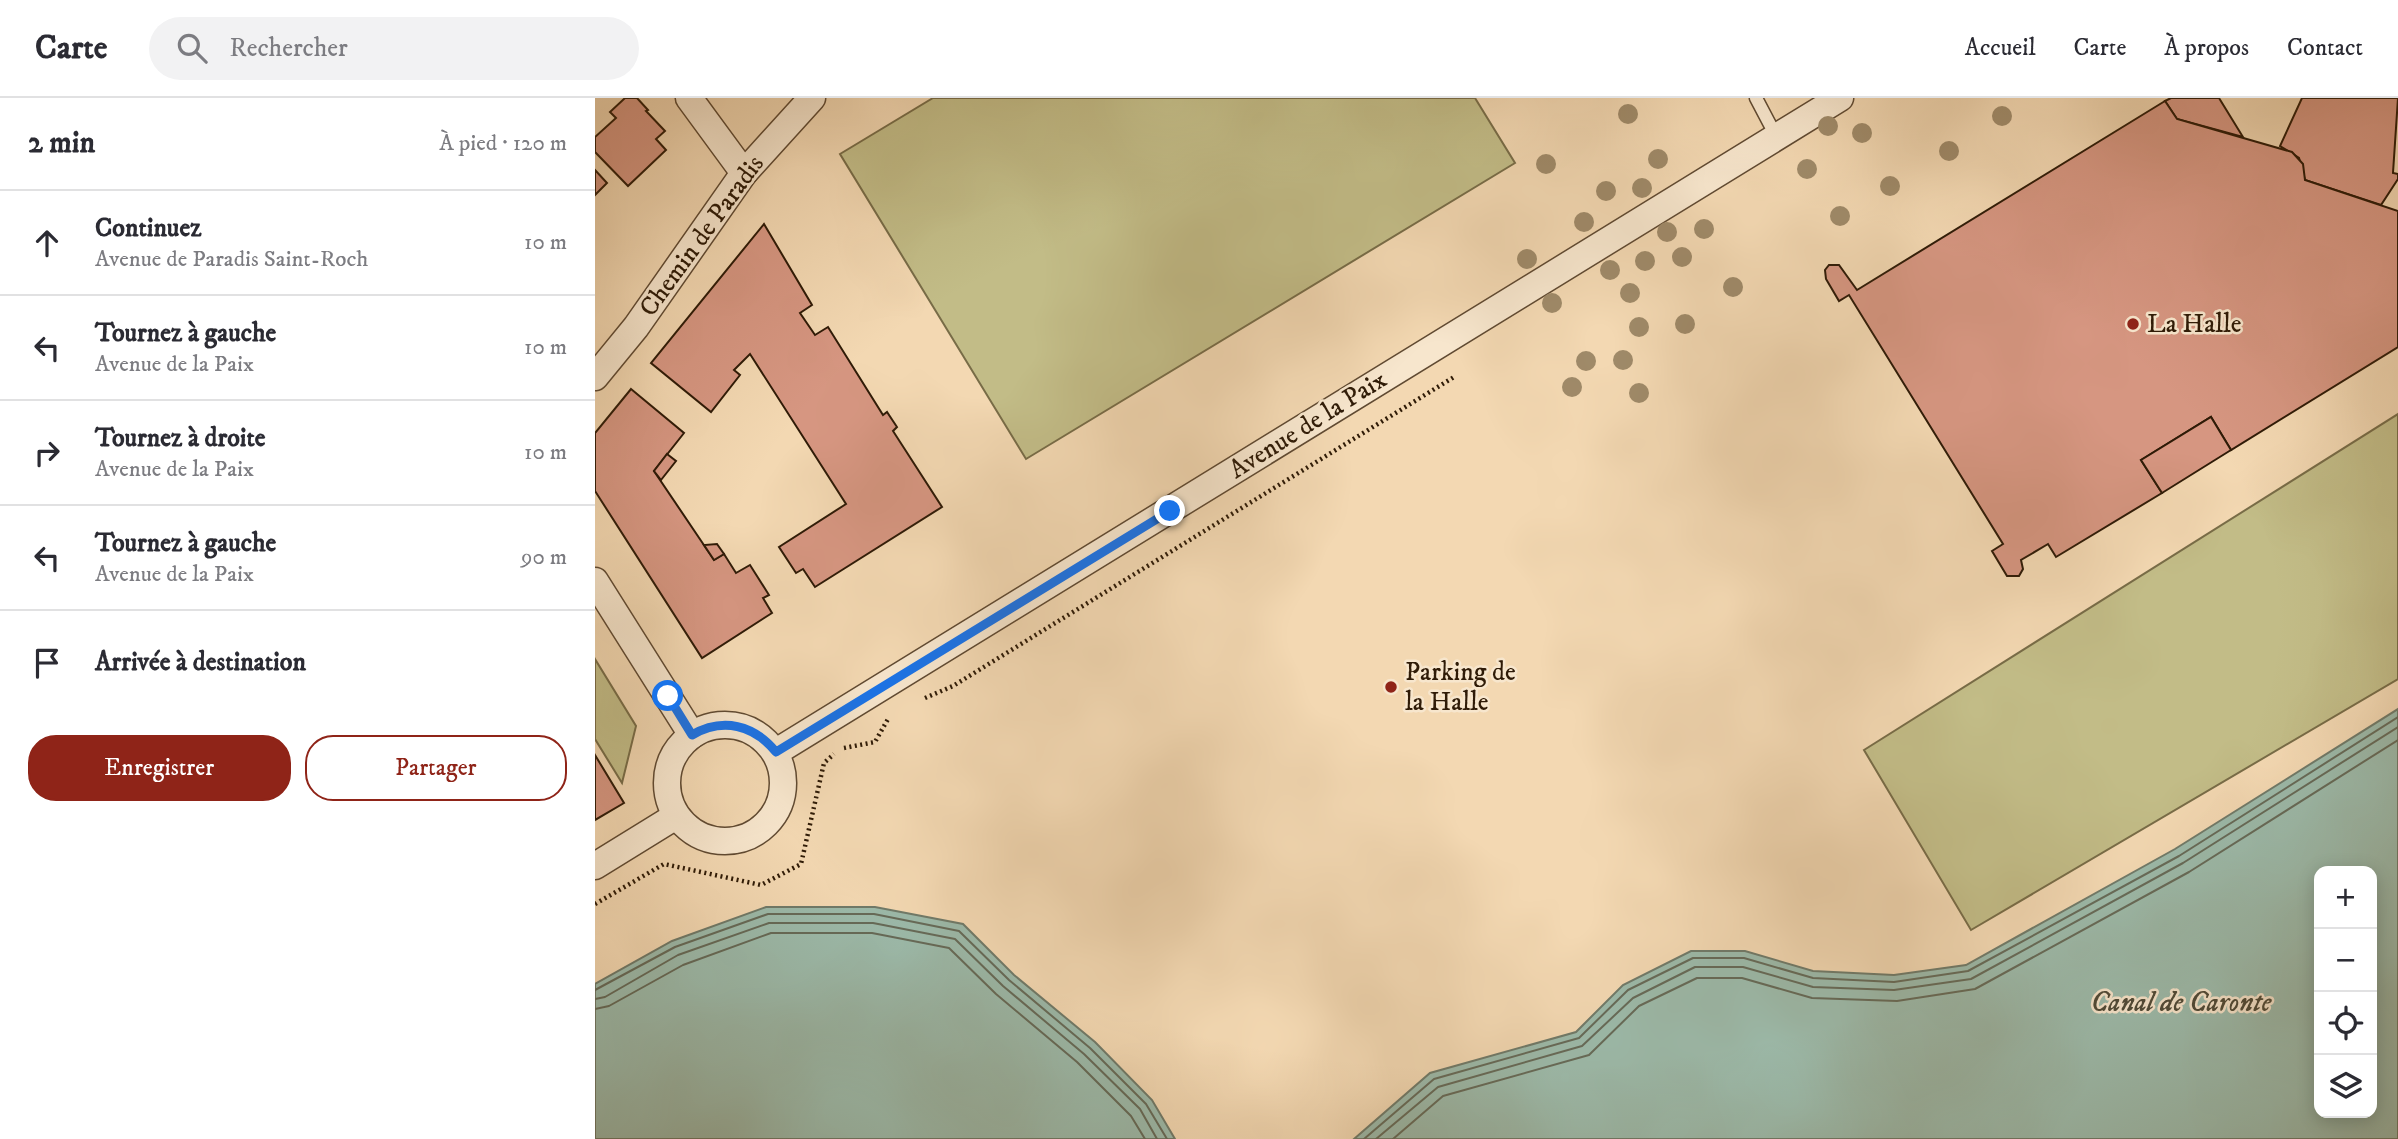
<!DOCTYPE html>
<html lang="fr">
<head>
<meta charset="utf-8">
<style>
  body { margin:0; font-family:"IM FELL DW Pica",serif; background:#f2f2f3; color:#2b2b33 }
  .controls { position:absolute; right:21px; bottom:21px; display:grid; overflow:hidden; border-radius:14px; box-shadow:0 4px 18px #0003 }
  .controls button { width:63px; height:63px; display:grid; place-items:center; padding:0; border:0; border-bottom:2px solid #e1e1e2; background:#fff; color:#2b2b33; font:35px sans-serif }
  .stop { position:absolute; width:21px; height:21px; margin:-16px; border:5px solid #1a73e8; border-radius:50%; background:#fff }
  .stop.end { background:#1a73e8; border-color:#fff; box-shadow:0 2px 7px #0008 }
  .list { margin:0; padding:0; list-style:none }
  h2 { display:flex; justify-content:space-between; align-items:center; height:91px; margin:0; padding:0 28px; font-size:30px }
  h2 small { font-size:23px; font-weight:400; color:#7c7c81 }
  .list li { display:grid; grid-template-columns:46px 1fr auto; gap:21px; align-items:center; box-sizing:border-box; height:105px; padding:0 28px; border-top:2px solid #e1e1e2 }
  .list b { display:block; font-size:26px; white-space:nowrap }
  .list p { margin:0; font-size:23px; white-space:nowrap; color:#7c7c81 }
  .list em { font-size:23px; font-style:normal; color:#7c7c81 }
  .actions { display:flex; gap:14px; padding:21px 28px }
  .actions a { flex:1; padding:16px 0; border:2px solid #8f2418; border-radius:28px; text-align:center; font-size:24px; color:#8f2418 }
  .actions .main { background:#8f2418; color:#fff }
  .icon { flex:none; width:38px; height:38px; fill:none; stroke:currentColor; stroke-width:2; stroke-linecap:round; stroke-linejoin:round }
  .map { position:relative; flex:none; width:1803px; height:1041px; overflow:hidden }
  header { display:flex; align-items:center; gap:42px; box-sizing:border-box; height:98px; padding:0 35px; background:#fff; border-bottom:2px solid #e1e1e2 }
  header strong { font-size:33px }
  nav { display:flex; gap:38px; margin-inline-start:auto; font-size:24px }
  .search { width:490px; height:63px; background:#f2f2f3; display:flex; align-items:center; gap:18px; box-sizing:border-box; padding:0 24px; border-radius:38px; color:#7c7c81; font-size:26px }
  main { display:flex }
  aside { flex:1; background:#fff }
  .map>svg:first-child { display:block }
</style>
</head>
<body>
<header>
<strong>Carte</strong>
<div class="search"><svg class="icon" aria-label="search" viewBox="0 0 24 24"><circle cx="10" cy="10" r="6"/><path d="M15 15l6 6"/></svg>Rechercher</div>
<nav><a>Accueil</a><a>Carte</a><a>À propos</a><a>Contact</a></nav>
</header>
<main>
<aside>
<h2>2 min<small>À pied · 120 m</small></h2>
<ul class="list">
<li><svg class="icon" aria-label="ahead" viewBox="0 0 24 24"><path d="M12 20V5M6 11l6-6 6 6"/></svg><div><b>Continuez</b><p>Avenue de Paradis Saint-Roch</p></div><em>10 m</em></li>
<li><svg class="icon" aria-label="left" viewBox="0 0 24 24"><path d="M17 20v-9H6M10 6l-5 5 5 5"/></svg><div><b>Tournez à gauche</b><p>Avenue de la Paix</p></div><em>10 m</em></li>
<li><svg class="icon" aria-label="right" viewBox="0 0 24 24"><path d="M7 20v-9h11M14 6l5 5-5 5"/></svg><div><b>Tournez à droite</b><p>Avenue de la Paix</p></div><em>10 m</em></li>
<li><svg class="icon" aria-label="left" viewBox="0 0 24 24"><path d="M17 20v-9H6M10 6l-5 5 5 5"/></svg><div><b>Tournez à gauche</b><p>Avenue de la Paix</p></div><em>90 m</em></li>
<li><svg class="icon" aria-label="arrive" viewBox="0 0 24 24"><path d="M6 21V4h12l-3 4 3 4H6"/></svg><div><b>Arrivée à destination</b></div></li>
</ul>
<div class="actions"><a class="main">Enregistrer</a><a>Partager</a></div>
</aside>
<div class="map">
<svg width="1803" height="1041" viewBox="0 0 1803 1041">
  <rect width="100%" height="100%" fill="#f3d8b2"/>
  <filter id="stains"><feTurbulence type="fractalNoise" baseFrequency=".00286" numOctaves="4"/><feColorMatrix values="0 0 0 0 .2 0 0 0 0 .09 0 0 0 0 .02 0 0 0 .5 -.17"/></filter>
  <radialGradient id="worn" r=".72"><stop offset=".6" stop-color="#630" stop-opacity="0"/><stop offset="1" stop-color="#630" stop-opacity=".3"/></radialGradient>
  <g fill="#c2bc87" stroke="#786c47" stroke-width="2">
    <path d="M 338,0 L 880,0 L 920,65 L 431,361 L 245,56 Z"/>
    <path d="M 1803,316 L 1803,581 L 1376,832 L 1269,652 Z"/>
    <path d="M 0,561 L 41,628 L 27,685 L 0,641 Z"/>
  </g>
  <g fill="#9cbaaa" stroke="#707a69" stroke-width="2" fill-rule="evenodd">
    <path d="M 1803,611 L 1803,1041 L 759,1041 L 835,975 L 981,934 L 1028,887 L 1096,853 L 1150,853 L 1218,873 L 1299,877 L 1371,867 L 1580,751 ZM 1777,773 L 1777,1015 L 1724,1015 L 1724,773 Z"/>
    <path d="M 171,809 L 280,809 L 368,826 L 419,877 L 500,944 L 557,1002 L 580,1041 L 0,1041 L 0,886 L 77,843 Z"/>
  </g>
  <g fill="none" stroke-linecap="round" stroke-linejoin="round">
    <g stroke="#666a58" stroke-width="2">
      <path d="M 0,892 L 80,849 L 173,816 L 279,816 L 364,833 L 414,882 L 495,950 L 551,1006 L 572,1041"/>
      <path d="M 0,901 L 10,899 L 83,857 L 174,825 L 278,825 L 360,841 L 408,888 L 489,956 L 545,1011 L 562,1041"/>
      <path d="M 0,911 L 14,908 L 88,867 L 176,835 L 277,835 L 354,850 L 401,896 L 482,964 L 536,1018 L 550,1041"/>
      <path d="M 769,1041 L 839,981 L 984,940 L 1033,892 L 1098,860 L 1149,860 L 1218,880 L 1299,884 L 1373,873 L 1584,758 L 1803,619"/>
      <path d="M 781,1041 L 843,989 L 987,948 L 1038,900 L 1100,869 L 1148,869 L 1218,889 L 1299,892 L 1376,881 L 1588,765 L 1803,629"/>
      <path d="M 798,1041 L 848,998 L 994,957 L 1044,908 L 1102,880 L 1147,880 L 1217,900 L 1302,903 L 1380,891 L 1594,774 L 1803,642"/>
    </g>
  </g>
  <g fill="#d69681" stroke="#2f1b07" stroke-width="2">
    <path d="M 30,0 L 42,0 L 53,12 L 51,13 L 70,33 L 61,41 L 71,52 L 33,88 L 0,54 L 0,39 L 21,20 L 15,14 Z"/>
    <path d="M 1576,0 L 1624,0 L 1648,39 L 1582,21 L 1570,3 Z"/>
    <path d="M 1707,0 L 1803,0 L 1798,75 L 1803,76 L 1803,81 L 1786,107 L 1710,82 L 1704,60 L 1685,48 Z"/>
    <path d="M 1570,3 L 1582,21 L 1697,54 L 1708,66 L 1710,82 L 1803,113 L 1803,249 L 1636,352 L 1616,319 L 1546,362 L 1567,395 L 1461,459 L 1453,446 L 1426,462 L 1428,471 L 1424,478 L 1412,478 L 1397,453 L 1408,446 L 1254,197 L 1244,203 L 1231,181 L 1230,172 L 1234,167 L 1244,167 L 1262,192 Z"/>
    <path d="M 0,72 L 12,85 L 0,97 Z"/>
    <path d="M 169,126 L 217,207 L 205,215 L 220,237 L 233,229 L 288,317 L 292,314 L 302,329 L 298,333 L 347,409 L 220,489 L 208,471 L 201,475 L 184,449 L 251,406 L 155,256 L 139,272 L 145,277 L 116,314 L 56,265 Z"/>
    <path d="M 36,291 L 89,335 L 59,373 L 119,462 L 129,456 L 141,475 L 155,467 L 174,497 L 168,500 L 177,515 L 107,560 L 0,393 L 0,335 Z"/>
    <path d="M 1616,319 L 1636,352 L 1567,395 L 1546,362 Z"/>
    <path d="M 72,356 L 81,363 L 66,382 L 59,373 Z"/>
    <path d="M 122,446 L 129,456 L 119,462 L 109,447 Z"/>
    <path d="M 0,657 L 29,705 L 0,722 Z"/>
  </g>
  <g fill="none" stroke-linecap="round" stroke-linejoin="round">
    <defs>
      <path id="service" d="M 1161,0 L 1181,38"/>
      <g id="minor">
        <path d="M 94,0 L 149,75"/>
        <path d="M 0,279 L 41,229 L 149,75 L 217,0"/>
        <path d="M 0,483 L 97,637"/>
        <circle cx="130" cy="685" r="58"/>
        <path d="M 181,654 L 1245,0"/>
        <path d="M 0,768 L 81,718"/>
      </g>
    </defs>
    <use href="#service" stroke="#604a32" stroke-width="15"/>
    <use href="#minor" stroke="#604a32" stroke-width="29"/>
    <g stroke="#2f1b07" stroke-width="4.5" stroke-dasharray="2 3.5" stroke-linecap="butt">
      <path d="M 330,600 L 358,588 L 859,279"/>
      <path d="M 249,650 L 280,644 L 293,621"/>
      <path d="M 0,806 L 69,766 L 166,787 L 206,766 L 229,665 L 239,656"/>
    </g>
    <use href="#service" stroke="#f7e6cd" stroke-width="12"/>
    <use href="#minor" stroke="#f7e6cd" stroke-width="26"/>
  </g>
  <g fill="#9f8a69">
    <circle cx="1033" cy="16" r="10"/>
    <circle cx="1407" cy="18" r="10"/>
    <circle cx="1233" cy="28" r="10"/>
    <circle cx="1267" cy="35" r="10"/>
    <circle cx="1354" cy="53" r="10"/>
    <circle cx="1063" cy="61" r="10"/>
    <circle cx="951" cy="66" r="10"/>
    <circle cx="1212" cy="71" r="10"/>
    <circle cx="1295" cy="88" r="10"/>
    <circle cx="1047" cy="90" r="10"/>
    <circle cx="1011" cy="93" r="10"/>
    <circle cx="1245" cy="118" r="10"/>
    <circle cx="989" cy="124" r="10"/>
    <circle cx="1109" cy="131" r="10"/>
    <circle cx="1072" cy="134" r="10"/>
    <circle cx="1087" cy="159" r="10"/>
    <circle cx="932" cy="161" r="10"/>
    <circle cx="1050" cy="163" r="10"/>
    <circle cx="1015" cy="172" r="10"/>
    <circle cx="1138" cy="189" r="10"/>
    <circle cx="1035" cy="195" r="10"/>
    <circle cx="957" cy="205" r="10"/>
    <circle cx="1090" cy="226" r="10"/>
    <circle cx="1044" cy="229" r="10"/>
    <circle cx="1028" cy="262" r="10"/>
    <circle cx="991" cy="263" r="10"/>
    <circle cx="977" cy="289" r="10"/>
    <circle cx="1044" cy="295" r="10"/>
  </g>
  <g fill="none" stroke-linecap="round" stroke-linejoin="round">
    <path stroke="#1a73e8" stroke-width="9" d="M 73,598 L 97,637 C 128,619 159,627 181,654 L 575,413"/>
  </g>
  <g fill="#8f2418" stroke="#f7e6cd" stroke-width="2.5">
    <circle cx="1538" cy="226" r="7"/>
    <circle cx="796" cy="589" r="7"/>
  </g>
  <g text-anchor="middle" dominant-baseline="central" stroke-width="5" stroke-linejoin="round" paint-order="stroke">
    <g font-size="26" fill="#2f1b07" stroke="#f7e6cd">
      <text transform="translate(107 138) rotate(-54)">Chemin de Paradis</text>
      <text transform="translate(713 327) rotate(-32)">Avenue de la Paix</text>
    </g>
    <g font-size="26" fill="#2f1b07" stroke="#f7e6cd" text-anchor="start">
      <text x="1552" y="226">La Halle</text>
      <text x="810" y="574">Parking de<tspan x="810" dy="30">la Halle</tspan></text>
    </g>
    <g font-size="28" font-style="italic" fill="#504b38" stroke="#f7e6cd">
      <text x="1586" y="904">Canal de Caronte</text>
    </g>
  </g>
  <rect width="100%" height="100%" filter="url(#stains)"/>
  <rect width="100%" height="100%" fill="url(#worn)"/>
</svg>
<div class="controls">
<button>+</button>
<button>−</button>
<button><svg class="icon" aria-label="locate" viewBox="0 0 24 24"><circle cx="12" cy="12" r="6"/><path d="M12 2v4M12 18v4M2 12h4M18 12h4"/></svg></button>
<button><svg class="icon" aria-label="layers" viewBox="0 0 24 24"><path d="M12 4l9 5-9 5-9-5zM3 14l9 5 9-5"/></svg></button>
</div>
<div class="stop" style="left:73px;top:598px"></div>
<div class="stop end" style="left:575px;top:413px"></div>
</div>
</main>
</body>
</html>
